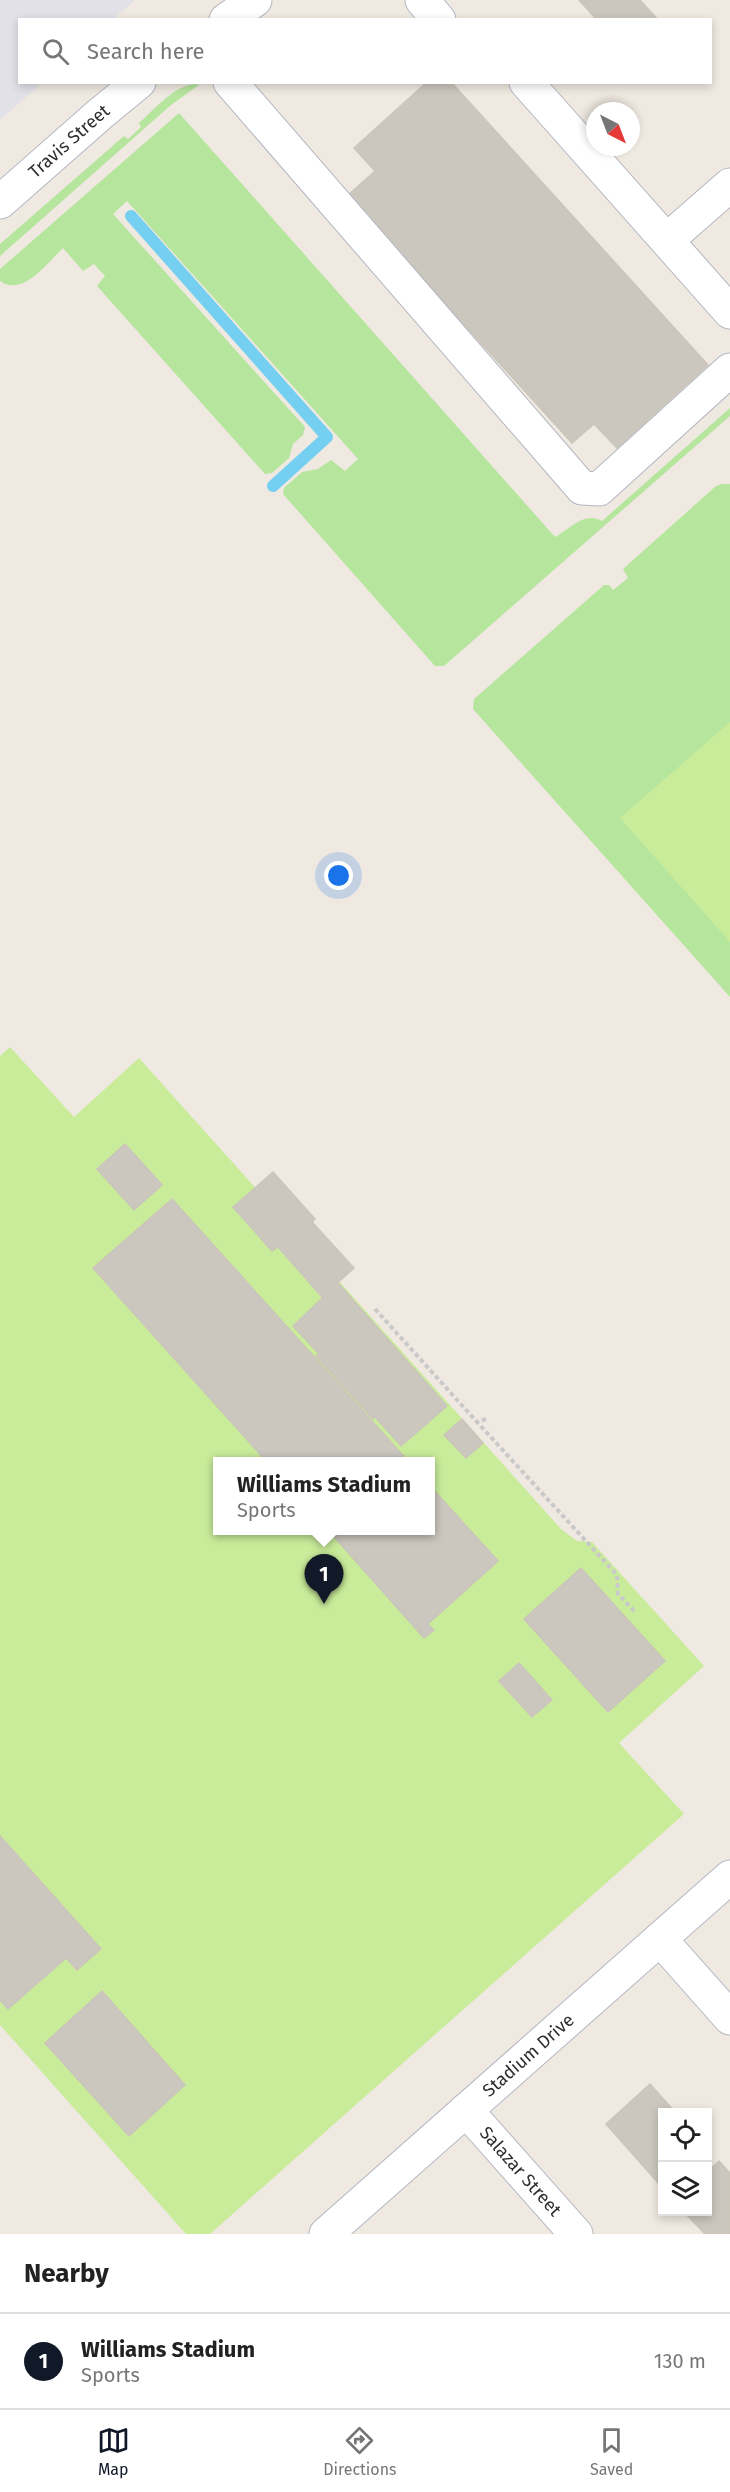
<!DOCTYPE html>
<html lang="en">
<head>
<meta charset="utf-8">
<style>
  body { margin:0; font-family:"Fira Sans",sans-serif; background:#f6f6f6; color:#222 }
  .controls { position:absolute; right:18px; bottom:18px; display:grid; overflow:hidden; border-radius:0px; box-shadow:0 3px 9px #0003 }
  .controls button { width:54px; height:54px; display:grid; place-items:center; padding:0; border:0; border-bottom:2px solid #e0e0e0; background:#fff; color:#222; font:30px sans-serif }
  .compass { position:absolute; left:586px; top:102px; width:54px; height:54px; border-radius:50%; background:#fff; box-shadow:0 3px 9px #0003; rotate:138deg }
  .you { position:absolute; left:339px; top:876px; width:21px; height:21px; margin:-15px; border:4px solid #fff; border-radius:50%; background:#1a73e8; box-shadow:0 0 0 9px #1a73e833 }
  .badge { display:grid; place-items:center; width:39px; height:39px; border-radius:50%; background:#111827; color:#fff; font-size:20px; font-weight:700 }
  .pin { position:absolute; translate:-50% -50px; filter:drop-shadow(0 2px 3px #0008) }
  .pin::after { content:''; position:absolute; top:32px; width:21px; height:18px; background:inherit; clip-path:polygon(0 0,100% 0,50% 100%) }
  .popup { position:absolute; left:213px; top:1457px; width:222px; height:78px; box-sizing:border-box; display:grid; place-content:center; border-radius:0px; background:#fff; filter:drop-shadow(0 2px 4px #0005); font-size:20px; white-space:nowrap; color:#767676 }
  .popup b { font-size:22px; color:#222 }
  .popup::after { content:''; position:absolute; left:50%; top:100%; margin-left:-12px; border:12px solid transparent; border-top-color:#fff }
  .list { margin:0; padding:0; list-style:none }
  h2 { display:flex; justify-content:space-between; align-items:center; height:78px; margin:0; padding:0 24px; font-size:26px }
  h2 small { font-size:20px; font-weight:400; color:#767676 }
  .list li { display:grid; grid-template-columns:39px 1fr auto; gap:18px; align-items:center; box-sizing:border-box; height:96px; padding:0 24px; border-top:2px solid #e0e0e0 }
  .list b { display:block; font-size:22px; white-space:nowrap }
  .list p { margin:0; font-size:20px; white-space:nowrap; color:#767676 }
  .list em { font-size:20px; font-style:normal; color:#767676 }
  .icon { flex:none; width:33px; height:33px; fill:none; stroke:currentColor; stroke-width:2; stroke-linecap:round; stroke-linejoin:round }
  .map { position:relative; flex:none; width:730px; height:2234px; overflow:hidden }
  .search { position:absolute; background:#fff; box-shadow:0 3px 9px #0003; left:18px; right:18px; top:18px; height:66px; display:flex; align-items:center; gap:15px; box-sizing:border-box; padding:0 21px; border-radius:0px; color:#767676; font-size:22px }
  .sheet { height:174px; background:#fff }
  nav { display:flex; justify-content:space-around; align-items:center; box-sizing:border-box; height:84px; border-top:2px solid #e0e0e0; background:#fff; font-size:16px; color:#767676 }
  nav a { display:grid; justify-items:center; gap:3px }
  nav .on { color:#111827 }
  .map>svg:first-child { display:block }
</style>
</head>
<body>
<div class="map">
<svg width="730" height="2234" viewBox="0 0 730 2234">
  <rect width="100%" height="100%" fill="#efe9e1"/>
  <path fill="#e3e1e8" d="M 0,0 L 135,0 L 113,19 L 20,20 L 20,82 L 42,83 L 0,120 Z"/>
  <g fill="#b6e59e">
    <path d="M 195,84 L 199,85 L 171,105 L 0,256 L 0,244 L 124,136 L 128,139 L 141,127 L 139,123 C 154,110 173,86 195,84 Z"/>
    <path d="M 179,113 L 555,537 C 571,528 584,511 602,521 L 730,408 L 730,416 L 444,666 L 435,666 L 283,494 L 284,488 L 302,472 L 318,469 L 331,460 L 345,471 L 358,459 L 127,201 L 113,214 L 305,427 L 303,435 L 293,444 L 289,458 L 272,473 L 265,474 L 97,286 L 105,276 L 94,264 L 83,271 L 63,248 C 47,263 23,297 0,281 L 0,269 Z"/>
    <path d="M 722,484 L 730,484 L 730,997 L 473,709 L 474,699 L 604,585 L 609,585 L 613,590 L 628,578 L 623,569 L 716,486 Z"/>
  </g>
  <g fill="#c9ec9a" fill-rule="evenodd">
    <path d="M 730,722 L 730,942 L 620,818 Z"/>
    <path d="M 10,1047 L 74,1117 L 139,1058 L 561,1529 L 577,1541 L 592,1542 L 704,1666 L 619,1743 L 684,1814 L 210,2234 L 186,2234 L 0,2025 L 0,1056 ZM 218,1462 L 430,1462 L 430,1530 L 218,1530 Z"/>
  </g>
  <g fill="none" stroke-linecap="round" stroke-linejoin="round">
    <path stroke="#75cff0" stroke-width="12" d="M 131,216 L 327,437 L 273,486"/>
  </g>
  <g fill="#cbc7bf" stroke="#cbc5ba" stroke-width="1.5">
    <path d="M 579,0 L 640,0 L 658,20 L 597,20 Z"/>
    <path d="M 427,82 L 451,82 L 708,365 L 617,448 L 594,424 L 572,443 L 347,196 L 375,171 L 354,148 Z"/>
    <path d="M 125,1144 L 162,1185 L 134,1210 L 97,1169 Z"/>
    <path d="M 273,1172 L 315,1219 L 312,1222 L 354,1268 L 322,1297 L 278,1247 L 272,1251 L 233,1207 Z"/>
    <path d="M 172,1199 L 409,1462 L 267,1462 L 93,1268 Z"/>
    <path d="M 338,1283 L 447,1406 L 401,1446 L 375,1417 L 373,1419 L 316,1356 L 319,1354 L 293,1326 Z"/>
    <path d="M 462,1419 L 483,1443 L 466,1458 L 444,1435 Z"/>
    <path d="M 430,1486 L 498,1561 L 428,1624 L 434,1630 L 424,1638 L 328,1530 L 430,1530 Z"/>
    <path d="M 581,1568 L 665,1661 L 608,1712 L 524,1619 Z"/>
    <path d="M 519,1663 L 552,1700 L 532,1717 L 499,1681 Z"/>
    <path d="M 0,1836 L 101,1949 L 77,1970 L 66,1958 L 8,2009 L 0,2000 Z"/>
    <path d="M 102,1991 L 185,2085 L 129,2136 L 45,2043 Z"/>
    <path d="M 650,2084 L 675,2112 L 662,2112 L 661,2186 L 606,2124 Z"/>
    <path d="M 719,2161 L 730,2173 L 730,2234 L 705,2234 L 684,2212 L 708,2212 L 708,2171 Z"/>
  </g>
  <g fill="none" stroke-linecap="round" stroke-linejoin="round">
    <defs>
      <g id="minor">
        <path d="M 422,0 L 439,20"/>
        <path d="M 226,20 L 255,0"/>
        <path d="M 230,82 L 582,488 L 599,489 L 730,370"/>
        <path d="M 526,82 L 730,312"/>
        <path id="s1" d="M 0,202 L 100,114 L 139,82"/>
        <path d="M 667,240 L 730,185"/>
        <path d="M 660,1939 L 730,2018"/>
        <path id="s2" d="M 466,2110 L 576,2234"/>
        <path id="s3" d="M 326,2234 L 730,1877"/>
      </g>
    </defs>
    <use href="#minor" stroke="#b4b7c1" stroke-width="35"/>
    <g stroke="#c9c9c9" stroke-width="4" stroke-dasharray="4.5 3" stroke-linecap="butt">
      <path d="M 375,1309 L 477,1422"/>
      <path d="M 486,1419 L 477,1422 L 617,1575 L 618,1594 L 636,1613"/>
    </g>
    <use href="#minor" stroke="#fff" stroke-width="33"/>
  </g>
  <g text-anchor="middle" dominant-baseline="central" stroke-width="4.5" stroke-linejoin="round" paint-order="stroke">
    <g font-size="18" fill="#2e2e2e" stroke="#fff">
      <text stroke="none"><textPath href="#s1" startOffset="92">Travis Street</textPath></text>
      <text stroke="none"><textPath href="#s3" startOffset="270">Stadium Drive</textPath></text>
      <text stroke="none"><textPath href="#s2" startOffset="82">Salazar Street</textPath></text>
    </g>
  </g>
</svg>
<div class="controls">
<button><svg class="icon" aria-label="locate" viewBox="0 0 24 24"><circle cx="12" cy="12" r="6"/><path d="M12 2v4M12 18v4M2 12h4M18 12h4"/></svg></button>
<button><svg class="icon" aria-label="layers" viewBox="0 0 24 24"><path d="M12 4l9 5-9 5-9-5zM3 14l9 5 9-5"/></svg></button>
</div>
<svg class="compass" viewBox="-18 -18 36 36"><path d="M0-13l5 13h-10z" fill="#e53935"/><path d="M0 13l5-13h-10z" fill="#767676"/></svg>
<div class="you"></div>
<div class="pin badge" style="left:324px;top:1604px">1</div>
<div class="popup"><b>Williams Stadium</b>Sports</div>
<div class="search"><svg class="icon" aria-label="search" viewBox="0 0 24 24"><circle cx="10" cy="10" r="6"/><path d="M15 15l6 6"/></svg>Search here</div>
</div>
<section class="sheet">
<h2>Nearby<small></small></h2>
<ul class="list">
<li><span class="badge">1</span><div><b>Williams Stadium</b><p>Sports</p></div><em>130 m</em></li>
</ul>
</section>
<nav>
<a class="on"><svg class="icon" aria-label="map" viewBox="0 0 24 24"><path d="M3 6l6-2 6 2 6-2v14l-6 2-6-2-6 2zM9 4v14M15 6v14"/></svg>Map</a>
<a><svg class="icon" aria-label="directions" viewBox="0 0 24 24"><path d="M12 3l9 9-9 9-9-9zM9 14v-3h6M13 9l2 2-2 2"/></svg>Directions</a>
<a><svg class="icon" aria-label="saved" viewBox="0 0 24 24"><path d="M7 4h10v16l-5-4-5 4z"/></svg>Saved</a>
</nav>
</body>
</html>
